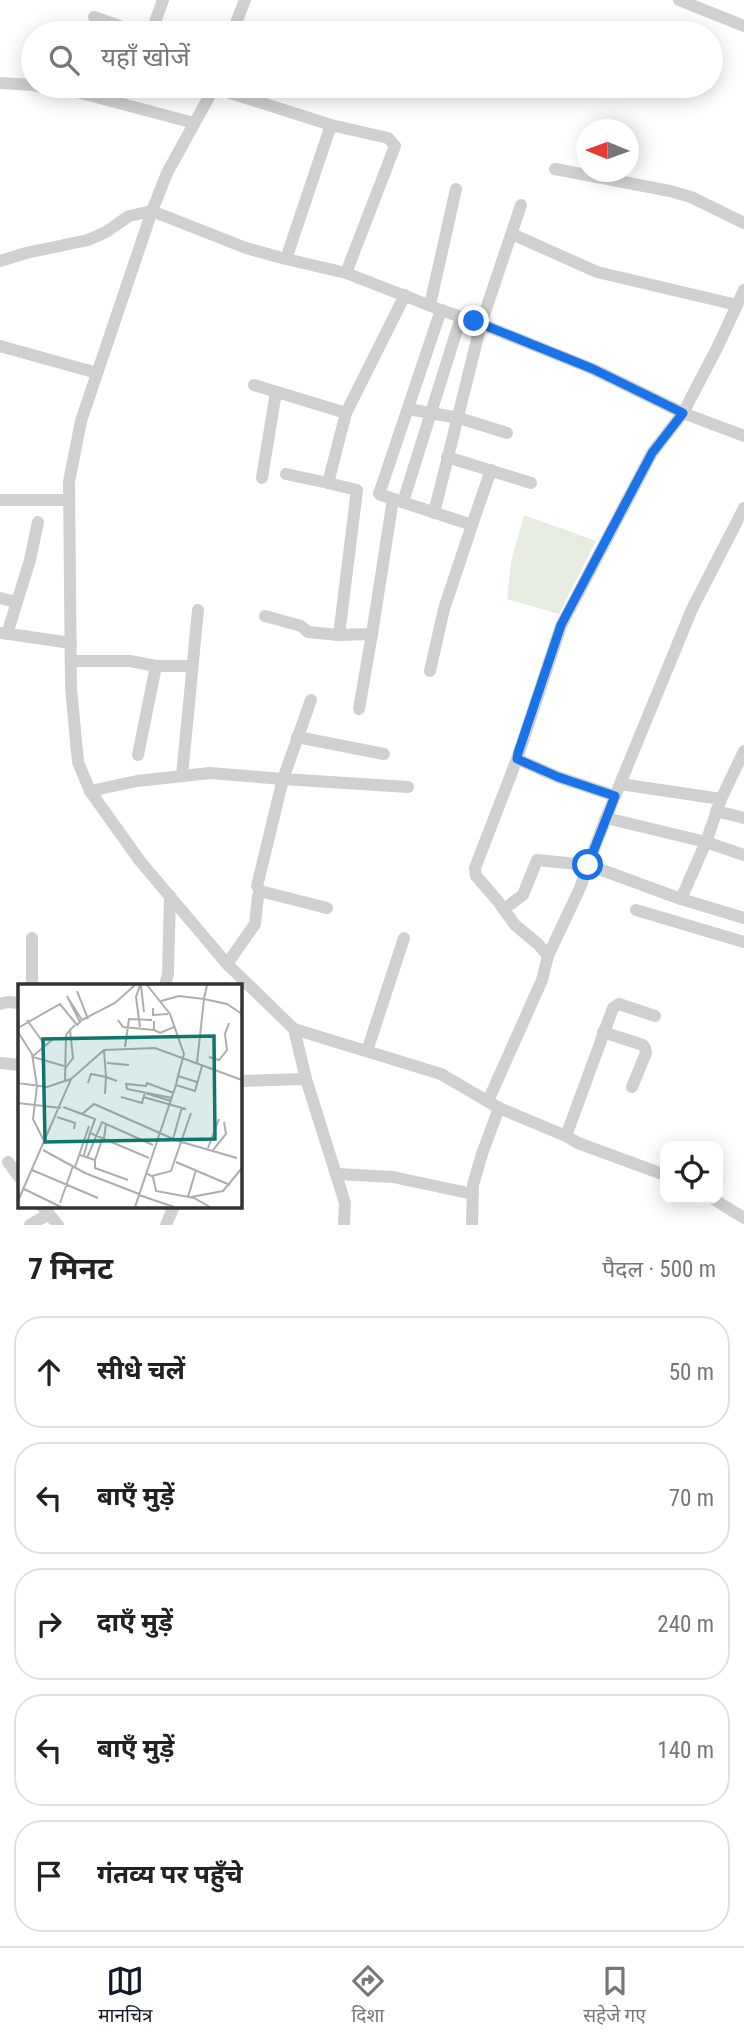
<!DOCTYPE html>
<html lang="hi">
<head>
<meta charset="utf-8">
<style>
  body { margin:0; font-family:"Roboto Condensed","Noto Sans Devanagari",sans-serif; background:#f6f6f6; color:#222 }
  .controls { position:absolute; right:21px; bottom:21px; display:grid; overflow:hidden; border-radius:14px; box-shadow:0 4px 18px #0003 }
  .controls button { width:63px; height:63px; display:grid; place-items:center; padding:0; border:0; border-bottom:2px solid #e0e0e0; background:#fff; color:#222; font:35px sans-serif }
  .compass { position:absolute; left:576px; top:119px; width:63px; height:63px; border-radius:50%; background:#fff; box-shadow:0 4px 18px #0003; rotate:271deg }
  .stop { position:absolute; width:21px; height:21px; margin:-16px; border:5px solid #1a73e8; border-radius:50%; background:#fff }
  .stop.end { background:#1a73e8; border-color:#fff; box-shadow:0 2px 7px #0008 }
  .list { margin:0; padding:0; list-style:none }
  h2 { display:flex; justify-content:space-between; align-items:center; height:91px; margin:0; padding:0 28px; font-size:30px }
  h2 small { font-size:23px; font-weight:400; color:#767676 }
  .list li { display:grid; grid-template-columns:46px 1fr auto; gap:21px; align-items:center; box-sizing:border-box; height:112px; margin:0 14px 14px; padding:0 14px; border:2px solid #e0e0e0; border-radius:28px }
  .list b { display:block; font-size:26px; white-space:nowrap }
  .list em { font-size:23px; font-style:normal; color:#767676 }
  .icon { flex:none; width:38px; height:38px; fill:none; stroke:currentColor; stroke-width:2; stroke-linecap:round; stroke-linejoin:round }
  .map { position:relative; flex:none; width:744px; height:1225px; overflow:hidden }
  .search { position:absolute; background:#fff; box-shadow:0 4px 18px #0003; left:21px; right:21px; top:21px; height:77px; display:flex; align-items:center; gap:18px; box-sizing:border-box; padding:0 24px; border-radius:38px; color:#767676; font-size:26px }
  .sheet { height:721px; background:#fff }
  nav { display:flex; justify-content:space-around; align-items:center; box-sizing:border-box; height:98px; border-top:2px solid #e0e0e0; background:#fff; font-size:19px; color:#767676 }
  nav a { display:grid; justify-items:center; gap:4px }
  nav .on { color:#111827 }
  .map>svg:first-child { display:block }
</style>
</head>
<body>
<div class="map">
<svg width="744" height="1225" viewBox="0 0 744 1225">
  <rect width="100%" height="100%" fill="#fff"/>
  <path fill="#e6ecdf" d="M 524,515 L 596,541 L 559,614 L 507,599 L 511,562 Z"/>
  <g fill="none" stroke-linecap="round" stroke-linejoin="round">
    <g stroke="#d0d0d0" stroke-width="12">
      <path d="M 679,0 L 744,26"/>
      <path d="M 94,17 L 139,33"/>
      <path d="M 151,33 L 163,0"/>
      <path d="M 232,33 L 245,0"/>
      <path d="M 0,83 L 33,85"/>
      <path d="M 36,86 L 66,89 L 194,123"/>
      <path d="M 215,86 L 167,173 L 152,211 L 81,421 L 69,482 L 71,688 L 78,762 L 90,791 L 140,861 L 227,964 L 294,1029 L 441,1074 L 499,1108 L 566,1136 L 578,1143 L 665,1175"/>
      <path d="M 215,88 L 331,125 L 388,138 L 395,146 L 346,273 L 441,310 L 481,324 L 593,369 L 683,413 L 744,436"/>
      <path d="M 331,125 L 286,259 L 346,273"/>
      <path d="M 555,169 L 670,191 L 691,197 L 744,223"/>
      <path d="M 512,234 L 597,272 L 737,305"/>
      <path d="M 0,261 L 26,253 L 88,240 L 106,232 L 129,216 L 152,211 L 246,248 L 286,259"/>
      <path d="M 405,295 L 346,413 L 328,483 L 357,490 L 339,635 L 372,634 L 393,499 L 379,494 L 441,310"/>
      <path d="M 430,305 L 456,189"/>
      <path d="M 0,346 L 97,373"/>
      <path d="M 254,385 L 346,413"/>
      <path d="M 408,409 L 459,418 L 507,433"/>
      <path d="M 447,457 L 531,483"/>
      <path d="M 286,474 L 328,483"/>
      <path d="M 262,478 L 276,392"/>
      <path d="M 393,499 L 472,525 L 444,609 L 430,671"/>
      <path d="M 0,500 L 69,500"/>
      <path d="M 403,502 L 461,317"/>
      <path d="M 434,513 L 481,324 L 521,205"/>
      <path d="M 472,525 L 491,470"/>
      <path d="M 0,598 L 16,602"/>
      <path d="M 265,616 L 301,626 L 308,632 L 339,635"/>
      <path d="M 2,633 L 71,643"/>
      <path d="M 7,634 L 30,560 L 38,522"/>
      <path d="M 71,661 L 130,661 L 156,666 L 191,666"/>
      <path d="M 311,700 L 283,779 L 408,787"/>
      <path d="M 359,709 L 372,634"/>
      <path d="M 297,737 L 384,754"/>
      <path d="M 138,755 L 156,666"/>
      <path d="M 517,759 L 558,777 L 615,796"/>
      <path d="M 182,776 L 198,610"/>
      <path d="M 620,784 L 606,818 L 706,842 L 744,855"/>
      <path d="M 90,791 L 137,781 L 210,773 L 283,779 L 257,886 L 260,891 L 327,908"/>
      <path d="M 721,799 L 620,784 L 692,609 L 744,508"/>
      <path d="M 716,811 L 744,818"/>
      <path d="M 681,899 L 744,918"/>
      <path d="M 504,909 L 523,895 L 537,860 L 588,865 L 606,818"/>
      <path d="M 636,910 L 744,942"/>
      <path d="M 548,956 L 580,888 L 588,865 L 681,899 L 706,842 L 721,799 L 744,751"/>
      <path d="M 227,964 L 255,924 L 258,896 L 260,891"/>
      <path d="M 32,985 L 32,938"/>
      <path d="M 165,985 L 168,974 L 170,896"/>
      <path d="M 0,1004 L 8,1002 L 19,1003"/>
      <path d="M 294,1029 L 306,1079 L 345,1203 L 344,1225"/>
      <path d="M 603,1032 L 643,1045 L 645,1048 L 646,1053 L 632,1087"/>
      <path d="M 367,1051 L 404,938"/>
      <path d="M 0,1063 L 19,1065"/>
      <path d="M 240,1081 L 306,1079"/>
      <path d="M 488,1101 L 542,980 L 548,956 L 538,944 L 515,925 L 497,900 L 476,876 L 475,868 L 517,759 L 561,626 L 652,453 L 683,413 L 717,348 L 744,290"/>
      <path d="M 566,1136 L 613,1008 L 619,1004 L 655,1016"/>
      <path d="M 8,1162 L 19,1177"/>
      <path d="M 337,1174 L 393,1177 L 473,1194"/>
      <path d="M 713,1199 L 744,1218"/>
      <path d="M 42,1206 L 58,1225"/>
      <path d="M 30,1225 L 49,1214"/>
      <path d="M 166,1225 L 174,1206"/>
      <path d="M 472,1225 L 473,1185 L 482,1154 L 499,1108"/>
    </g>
  </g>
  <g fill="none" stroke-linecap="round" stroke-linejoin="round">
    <path stroke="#1a73e8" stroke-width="9" d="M 474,321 L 593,369 L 683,413 L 652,453 L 561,625 L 518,753 L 517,759 L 558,777 L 615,796 L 588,865"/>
  </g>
  <g transform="translate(18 984)">
    <rect width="224" height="224" fill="#fff"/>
    <path fill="none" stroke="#adadad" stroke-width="2" d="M 129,1 L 152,30 L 166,70 L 160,92M 123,2 L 126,28M 59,7 L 70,35M 50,14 L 64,36M 143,17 L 161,12 L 186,15 L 189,1M 135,24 L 135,31 L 150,30M 9,36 L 27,61M 100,36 L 105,43 L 136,46M 62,37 L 97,19 L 117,1M 136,37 L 136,46 L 142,49 L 156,43M 122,43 L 118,13 L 122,1M 0,44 L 42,20 L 59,41 L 62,38 L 49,12M 0,48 L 14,70 L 19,102 L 15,135 L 27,159M 107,63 L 111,35 L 134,36M 15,72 L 34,56M 15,73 L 46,82M 191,73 L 201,76 L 209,66 L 207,50 L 211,39M 0,76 L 1,99M 89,79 L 111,81M 179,79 L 186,15 L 209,20 L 224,30M 46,86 L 55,74 L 52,46 L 57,41M 47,97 L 48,51 L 52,46M 0,99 L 29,103 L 53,95M 70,99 L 73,90 L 88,93 L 86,66M 158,101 L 160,92 L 179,98M 127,109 L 153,117M 87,110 L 88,93 L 99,97M 103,113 L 124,119 L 127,108M 125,113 L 168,125M 154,114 L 109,105 L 108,100 L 128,102 L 129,99 L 156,109M 0,119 L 43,124M 45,123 L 64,130 L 76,120 L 160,157 L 219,174M 64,130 L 77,135 L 72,149 L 131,174M 39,133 L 57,139 L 56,145M 86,154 L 88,140 L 135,161M 155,155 L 164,123M 190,164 L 201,135M 25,166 L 67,189 L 121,210M 195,166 L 208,150 L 206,138M 62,171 L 77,176 L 77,184 L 110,196M 66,171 L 72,149M 69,174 L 84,138 L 88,140M 77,176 L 85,153M 158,178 L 212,201M 57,183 L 71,142M 14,186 L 80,214M 128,189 L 135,193 L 138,207 L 176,214 L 192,223M 134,192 L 153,187 L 173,129M 6,205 L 43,223M 121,211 L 156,223M 170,213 L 178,186M 173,213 L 205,207 L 224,184M 0,217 L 53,95 L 86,66 L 137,64 L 224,96M 42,219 L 55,182M 117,223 L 158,101 L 177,107 L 184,82"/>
    <path fill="#0f766e" fill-opacity="0.15" stroke="#0f766e" stroke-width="3.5" d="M 196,52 L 197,155 L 27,158 L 25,55 Z"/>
    <rect width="224" height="224" fill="none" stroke="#333" stroke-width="3.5"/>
  </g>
</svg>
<div class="controls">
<button><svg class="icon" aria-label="locate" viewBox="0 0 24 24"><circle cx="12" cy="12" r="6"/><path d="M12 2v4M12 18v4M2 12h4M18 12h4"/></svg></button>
</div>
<svg class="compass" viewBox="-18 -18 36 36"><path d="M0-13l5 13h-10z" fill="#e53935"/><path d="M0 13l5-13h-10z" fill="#767676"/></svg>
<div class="stop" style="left:588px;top:865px"></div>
<div class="stop end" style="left:474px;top:321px"></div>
<div class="search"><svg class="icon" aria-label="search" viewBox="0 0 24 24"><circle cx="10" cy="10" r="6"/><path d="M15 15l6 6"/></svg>यहाँ खोजें</div>
</div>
<section class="sheet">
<h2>7 मिनट<small>पैदल · 500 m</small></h2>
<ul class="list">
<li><svg class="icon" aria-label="ahead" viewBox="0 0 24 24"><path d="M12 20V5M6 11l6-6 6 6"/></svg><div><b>सीधे चलें</b></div><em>50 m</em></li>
<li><svg class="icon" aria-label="left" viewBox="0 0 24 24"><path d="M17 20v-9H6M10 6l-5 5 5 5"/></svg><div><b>बाएँ मुड़ें</b></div><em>70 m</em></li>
<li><svg class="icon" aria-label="right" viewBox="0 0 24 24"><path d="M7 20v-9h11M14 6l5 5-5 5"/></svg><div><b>दाएँ मुड़ें</b></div><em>240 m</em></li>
<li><svg class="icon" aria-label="left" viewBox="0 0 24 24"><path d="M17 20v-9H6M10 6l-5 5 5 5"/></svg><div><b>बाएँ मुड़ें</b></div><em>140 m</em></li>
<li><svg class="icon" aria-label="arrive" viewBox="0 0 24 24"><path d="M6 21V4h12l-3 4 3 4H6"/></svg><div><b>गंतव्य पर पहुँचे</b></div></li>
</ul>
</section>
<nav>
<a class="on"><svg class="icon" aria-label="map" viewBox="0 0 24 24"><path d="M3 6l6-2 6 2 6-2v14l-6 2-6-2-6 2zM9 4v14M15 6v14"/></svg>मानचित्र</a>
<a><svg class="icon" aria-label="directions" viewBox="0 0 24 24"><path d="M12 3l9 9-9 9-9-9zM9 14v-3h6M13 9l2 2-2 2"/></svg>दिशा</a>
<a><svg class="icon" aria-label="saved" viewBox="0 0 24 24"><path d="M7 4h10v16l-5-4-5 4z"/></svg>सहेजे गए</a>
</nav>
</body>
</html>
